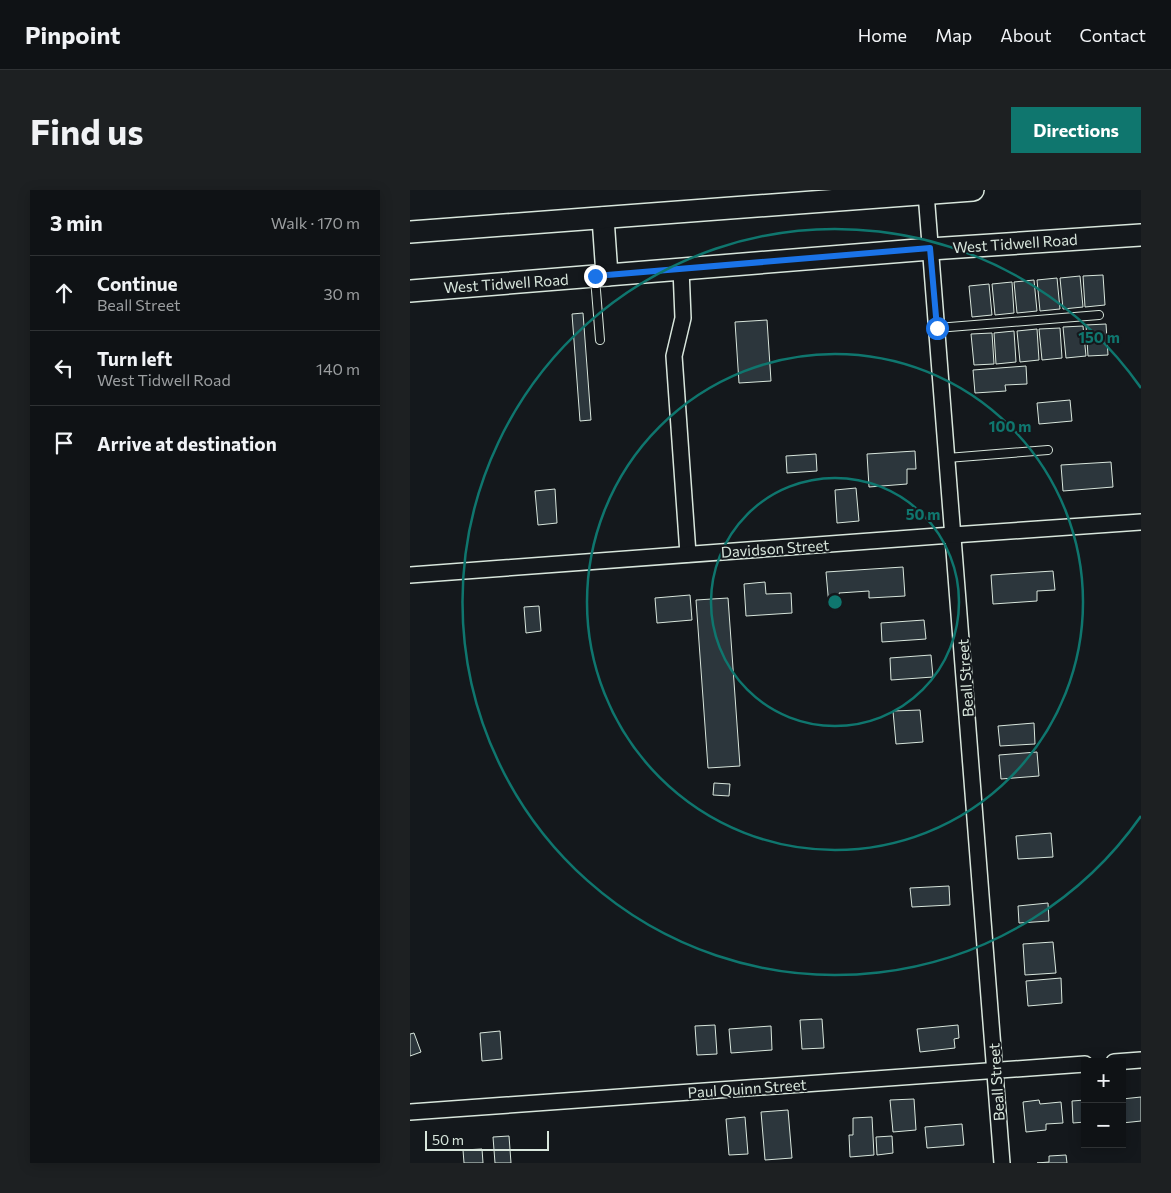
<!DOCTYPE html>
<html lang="en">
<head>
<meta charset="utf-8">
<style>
  body { margin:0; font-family:Commissioner,sans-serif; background:#1d2022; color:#f1f3f6 }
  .controls { position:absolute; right:15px; bottom:15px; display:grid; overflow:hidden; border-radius:0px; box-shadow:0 2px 12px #0003 }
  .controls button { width:45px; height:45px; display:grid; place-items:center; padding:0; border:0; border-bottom:1px solid #2f3234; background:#0f1215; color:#f1f3f6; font:25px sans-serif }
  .scale { position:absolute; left:15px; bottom:12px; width:124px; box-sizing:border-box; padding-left:5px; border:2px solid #d8e6dc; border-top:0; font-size:14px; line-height:18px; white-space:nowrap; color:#d8e6dc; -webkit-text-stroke:4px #14181c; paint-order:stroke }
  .stop { position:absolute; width:15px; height:15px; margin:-11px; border:4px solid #1a73e8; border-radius:50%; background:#fff }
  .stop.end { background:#1a73e8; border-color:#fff; box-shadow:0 1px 5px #0008 }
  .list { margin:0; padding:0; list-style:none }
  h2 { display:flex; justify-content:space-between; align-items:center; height:65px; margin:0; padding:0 20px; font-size:21px }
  h2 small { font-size:16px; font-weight:400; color:#9b9ea0 }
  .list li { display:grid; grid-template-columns:32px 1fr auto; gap:15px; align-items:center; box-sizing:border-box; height:75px; padding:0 20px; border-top:1px solid #2f3234 }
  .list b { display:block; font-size:19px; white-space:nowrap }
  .list p { margin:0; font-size:16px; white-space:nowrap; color:#9b9ea0 }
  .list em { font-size:16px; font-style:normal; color:#9b9ea0 }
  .icon { flex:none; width:28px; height:28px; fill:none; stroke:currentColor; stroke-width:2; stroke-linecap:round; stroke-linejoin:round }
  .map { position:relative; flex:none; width:731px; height:973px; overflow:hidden; border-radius:0px }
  header { display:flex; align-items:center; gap:30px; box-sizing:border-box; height:70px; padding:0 25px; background:#0f1215; border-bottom:1px solid #2f3234 }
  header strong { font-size:24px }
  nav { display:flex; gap:28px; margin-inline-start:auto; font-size:18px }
  .intro { display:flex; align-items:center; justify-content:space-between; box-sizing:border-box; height:120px; padding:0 30px }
  h1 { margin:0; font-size:35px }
  .button { padding:12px 22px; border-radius:0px; background:#0f766e; color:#fff; font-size:18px; font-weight:700 }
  main { display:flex; gap:30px; padding:0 30px }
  aside { flex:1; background:#0f1215; border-radius:0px; box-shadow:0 2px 12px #0003 }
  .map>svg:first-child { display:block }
</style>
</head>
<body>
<header>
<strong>Pinpoint</strong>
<nav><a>Home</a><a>Map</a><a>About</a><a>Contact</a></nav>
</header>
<div class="intro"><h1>Find us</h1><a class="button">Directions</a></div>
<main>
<aside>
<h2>3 min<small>Walk · 170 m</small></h2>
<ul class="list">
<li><svg class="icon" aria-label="ahead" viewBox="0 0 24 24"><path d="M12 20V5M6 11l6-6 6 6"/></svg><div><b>Continue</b><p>Beall Street</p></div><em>30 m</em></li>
<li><svg class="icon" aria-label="left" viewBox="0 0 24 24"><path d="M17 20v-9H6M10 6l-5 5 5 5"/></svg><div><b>Turn left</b><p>West Tidwell Road</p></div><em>140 m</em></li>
<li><svg class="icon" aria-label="arrive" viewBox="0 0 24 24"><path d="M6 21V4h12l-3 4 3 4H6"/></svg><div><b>Arrive at destination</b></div></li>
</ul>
</aside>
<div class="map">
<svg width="731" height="973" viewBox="0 0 731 973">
  <rect width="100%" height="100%" fill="#14181c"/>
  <g fill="#2c363c" stroke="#d8e6dc">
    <path d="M 693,85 L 695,115 L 675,117 L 673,86 Z"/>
    <path d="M 670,86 L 673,117 L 653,119 L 650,88 Z"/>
    <path d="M 647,88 L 650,119 L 630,121 L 627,90 Z"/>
    <path d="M 624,90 L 627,121 L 607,123 L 604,92 Z"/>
    <path d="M 602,92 L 604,123 L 585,125 L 582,94 Z"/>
    <path d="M 579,94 L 582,125 L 562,127 L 559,96 Z"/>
    <path d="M 173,123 L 181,230 L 170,231 L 162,124 Z"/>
    <path d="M 357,130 L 361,191 L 329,193 L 325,132 Z"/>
    <path d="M 696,134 L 698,165 L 678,166 L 676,135 Z"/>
    <path d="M 673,136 L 676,166 L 656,168 L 653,137 Z"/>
    <path d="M 650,138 L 652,168 L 632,170 L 629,139 Z"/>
    <path d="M 627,139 L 629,170 L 610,172 L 607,141 Z"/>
    <path d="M 604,141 L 606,172 L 586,174 L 584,143 Z"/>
    <path d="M 582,143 L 584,174 L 564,175 L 561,144 Z"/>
    <path d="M 616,176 L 617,194 L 595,195 L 596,201 L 565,203 L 563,180 Z"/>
    <path d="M 660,210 L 662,231 L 629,234 L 627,213 Z"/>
    <path d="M 505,261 L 506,279 L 497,279 L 497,294 L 459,297 L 457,264 Z"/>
    <path d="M 406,264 L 407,281 L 377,283 L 376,266 Z"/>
    <path d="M 701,272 L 703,297 L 653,301 L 651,275 Z"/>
    <path d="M 446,298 L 449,331 L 427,333 L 425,300 Z"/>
    <path d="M 145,299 L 147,333 L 128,335 L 125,301 Z"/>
    <path d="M 493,377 L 495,406 L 459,408 L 459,401 L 429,403 L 430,415 L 419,416 L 416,382 Z"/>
    <path d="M 643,381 L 645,400 L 627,401 L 627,411 L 583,414 L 581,385 Z"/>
    <path d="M 355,392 L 356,404 L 381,403 L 382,423 L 336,426 L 334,394 Z"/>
    <path d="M 280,405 L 282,430 L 247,433 L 245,408 Z"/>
    <path d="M 318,408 L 330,576 L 298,578 L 286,410 Z"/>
    <path d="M 129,416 L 131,441 L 116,443 L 114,417 Z"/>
    <path d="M 514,430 L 516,449 L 472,452 L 471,433 Z"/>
    <path d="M 521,465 L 523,487 L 481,490 L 480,468 Z"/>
    <path d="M 510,520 L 513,552 L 486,554 L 483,521 Z"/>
    <path d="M 624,533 L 625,554 L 590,556 L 588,536 Z"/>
    <path d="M 627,562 L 629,586 L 591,589 L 589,565 Z"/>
    <path d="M 304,593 L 320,594 L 319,606 L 303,605 Z"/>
    <path d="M 641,643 L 643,667 L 608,669 L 606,646 Z"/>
    <path d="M 539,696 L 540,715 L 502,717 L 500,698 Z"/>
    <path d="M 638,713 L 639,731 L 609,733 L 608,716 Z"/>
    <path d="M 643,752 L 646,783 L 615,785 L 613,754 Z"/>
    <path d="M 651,788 L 652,813 L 618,816 L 616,791 Z"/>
    <path d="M 412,829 L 414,858 L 392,859 L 390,830 Z"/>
    <path d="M 305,835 L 307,864 L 287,865 L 285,836 Z"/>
    <path d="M 548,835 L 549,848 L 544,849 L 545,858 L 510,862 L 507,839 Z"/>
    <path d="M 361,836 L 362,860 L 321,863 L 319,839 Z"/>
    <path d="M 90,841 L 92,869 L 72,871 L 70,843 Z"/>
    <path d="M 4,843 L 11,862 L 0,866 L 0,844 Z"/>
    <path d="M 731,907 L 731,931 L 712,933 L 712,909 Z"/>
    <path d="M 504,909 L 506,940 L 483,942 L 480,910 Z"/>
    <path d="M 629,910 L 630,914 L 651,912 L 653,933 L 636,934 L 636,940 L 616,942 L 613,912 Z"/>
    <path d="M 675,910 L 675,932 L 663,933 L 662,911 Z"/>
    <path d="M 378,920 L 382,968 L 355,970 L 351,922 Z"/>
    <path d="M 335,927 L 338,964 L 319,965 L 316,929 Z"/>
    <path d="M 462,927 L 464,965 L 440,967 L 439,945 L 443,945 L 443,928 Z"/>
    <path d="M 552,934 L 554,955 L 517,958 L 515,937 Z"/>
    <path d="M 99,946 L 101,973 L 85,973 L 83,947 Z"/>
    <path d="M 482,946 L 483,963 L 467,965 L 466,947 Z"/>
    <path d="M 72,959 L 73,973 L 54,973 L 53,960 Z"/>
    <path d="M 656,965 L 657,973 L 627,973 L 639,972 L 639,966 Z"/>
  </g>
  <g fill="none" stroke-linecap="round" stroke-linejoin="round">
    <defs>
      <g id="lane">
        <path d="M 185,88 L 190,150"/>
        <path d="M 527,138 L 689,125"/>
        <path d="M 537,268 L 638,260"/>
      </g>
      <g id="street">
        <path d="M 516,3 L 592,973"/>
        <path d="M 271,79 L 273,128 L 264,166 L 278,364"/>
        <path d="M 0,385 L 528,346 L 731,332"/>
        <path d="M 704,872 L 731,870"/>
        <path d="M 0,922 L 675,874"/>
      </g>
      <g id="secondary">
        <path d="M 193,28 L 197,85"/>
        <path d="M 0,42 L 563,0"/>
        <path d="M 0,101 L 520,59 L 731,45"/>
      </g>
    </defs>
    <use href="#lane" stroke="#d8e6dc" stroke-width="10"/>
    <use href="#street" stroke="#d8e6dc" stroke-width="18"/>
    <use href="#secondary" stroke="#d8e6dc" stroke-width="24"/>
    <use href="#lane" stroke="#14181c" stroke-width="8"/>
    <use href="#street" stroke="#14181c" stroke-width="15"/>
    <use href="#secondary" stroke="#14181c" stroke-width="21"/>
  </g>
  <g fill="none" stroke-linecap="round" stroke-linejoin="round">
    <path stroke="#1a73e8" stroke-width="6" d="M 185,86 L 520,58 L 527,138"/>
  </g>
  <g fill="none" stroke="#0f766e" stroke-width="2.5">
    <circle cx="425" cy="412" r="124"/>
    <circle cx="425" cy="412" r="248"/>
    <path d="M731 626A373 373 0 1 1 731 198"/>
  </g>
  <g text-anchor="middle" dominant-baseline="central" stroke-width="4" stroke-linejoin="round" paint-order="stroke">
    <g font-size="15" fill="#d8e6dc" stroke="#14181c">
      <text transform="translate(605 53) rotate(-4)">West Tidwell Road</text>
      <text transform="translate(96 93) rotate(-4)">West Tidwell Road</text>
      <text transform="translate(365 358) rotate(-4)">Davidson Street</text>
      <text transform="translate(555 488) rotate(-94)">Beall Street</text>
      <text transform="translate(586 892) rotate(-94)">Beall Street</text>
      <text transform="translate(337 898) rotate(-4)">Paul Quinn Street</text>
    </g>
  </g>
  <circle cx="425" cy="412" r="8" fill="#0f766e" stroke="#14181c" stroke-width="2.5"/>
  <g font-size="15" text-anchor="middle" font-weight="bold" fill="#0f766e" stroke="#14181c" stroke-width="4" stroke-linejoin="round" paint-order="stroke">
    <text x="689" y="153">150 m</text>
    <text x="600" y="242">100 m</text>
    <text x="513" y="330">50 m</text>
  </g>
</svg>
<div class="controls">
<button>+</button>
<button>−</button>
</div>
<div class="scale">50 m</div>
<div class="stop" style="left:527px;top:138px"></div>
<div class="stop end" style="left:185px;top:86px"></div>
</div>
</main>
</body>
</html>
